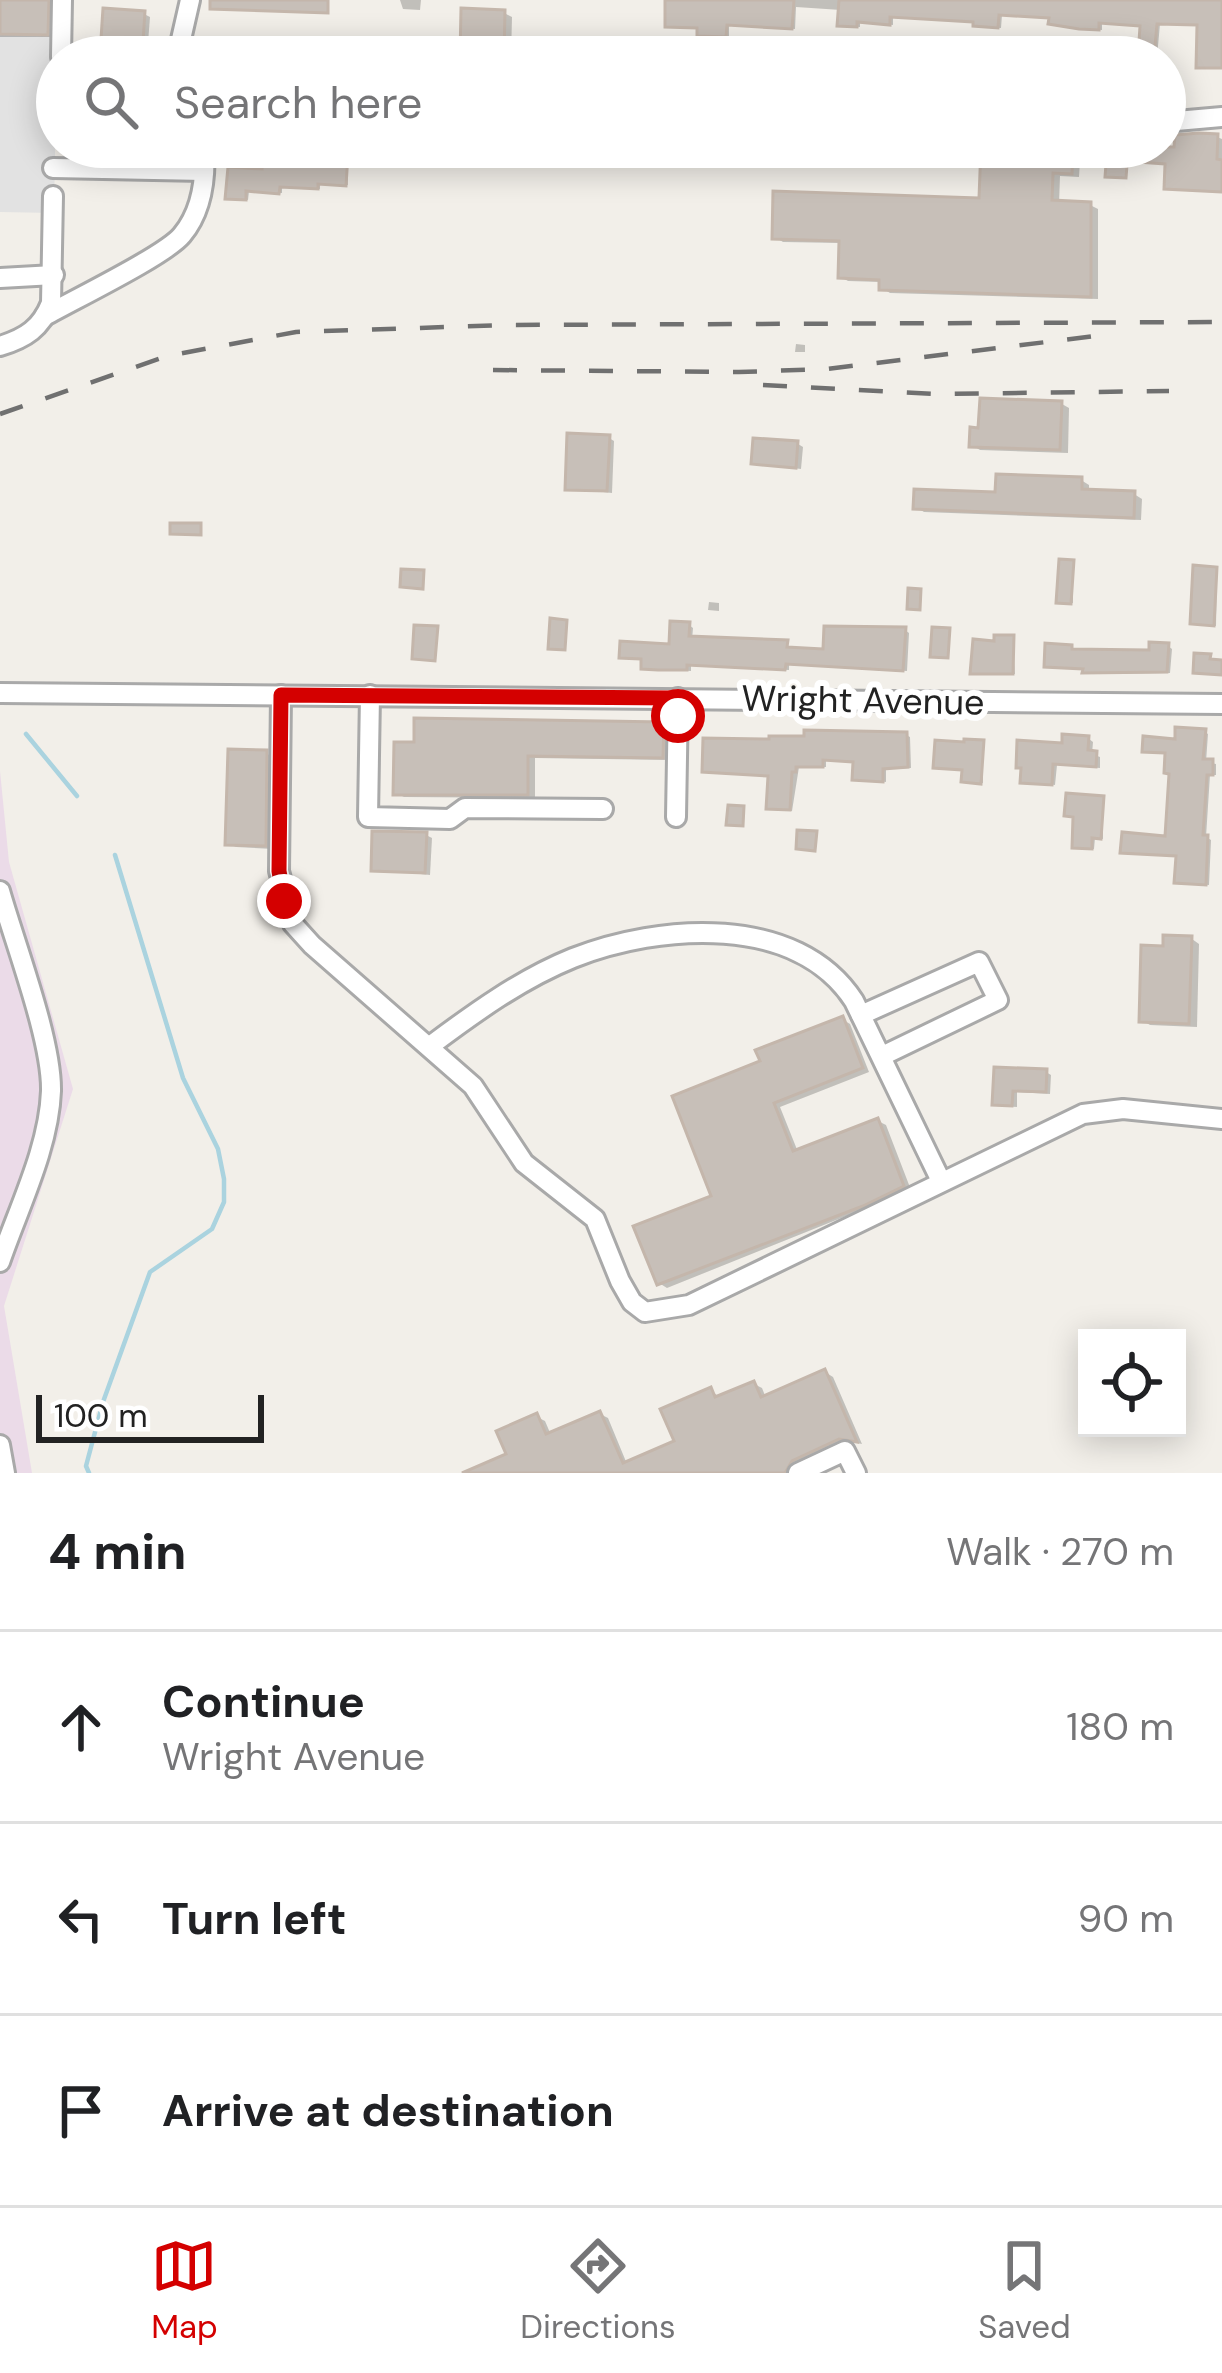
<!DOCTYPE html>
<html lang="en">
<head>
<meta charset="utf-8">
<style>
  body { margin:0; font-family:"DM Sans",sans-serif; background:#f2f2f2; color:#202124 }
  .controls { position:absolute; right:36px; bottom:36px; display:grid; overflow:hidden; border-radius:0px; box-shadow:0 6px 30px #0003 }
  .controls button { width:108px; height:108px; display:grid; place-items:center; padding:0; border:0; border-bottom:3px solid #e0e0e0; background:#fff; color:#202124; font:60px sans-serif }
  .scale { position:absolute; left:36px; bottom:30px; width:228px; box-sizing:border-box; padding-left:12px; border:6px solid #222; border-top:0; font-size:33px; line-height:42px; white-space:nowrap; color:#222; -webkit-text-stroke:9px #fff; paint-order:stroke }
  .stop { position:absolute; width:36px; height:36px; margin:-27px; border:9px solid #d40000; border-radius:50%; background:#fff }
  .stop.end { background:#d40000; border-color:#fff; box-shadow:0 3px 12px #0008 }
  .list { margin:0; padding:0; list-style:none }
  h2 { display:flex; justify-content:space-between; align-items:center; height:156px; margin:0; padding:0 48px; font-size:51px }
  h2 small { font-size:39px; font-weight:400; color:#757577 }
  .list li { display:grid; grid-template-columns:78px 1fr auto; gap:36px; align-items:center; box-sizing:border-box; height:192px; padding:0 48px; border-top:3px solid #e0e0e0 }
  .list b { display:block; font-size:45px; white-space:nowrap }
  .list p { margin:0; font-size:39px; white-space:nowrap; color:#757577 }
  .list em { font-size:39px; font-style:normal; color:#757577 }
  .icon { flex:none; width:66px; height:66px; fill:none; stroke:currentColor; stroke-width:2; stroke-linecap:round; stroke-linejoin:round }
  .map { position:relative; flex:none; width:1222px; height:1473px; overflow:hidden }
  .search { position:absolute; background:#fff; box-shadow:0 6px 30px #0003; left:36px; right:36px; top:36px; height:132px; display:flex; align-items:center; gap:30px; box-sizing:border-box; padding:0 42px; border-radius:66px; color:#757577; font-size:45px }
  .sheet { height:732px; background:#fff }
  nav { display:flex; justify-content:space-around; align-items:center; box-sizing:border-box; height:168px; border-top:3px solid #e0e0e0; background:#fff; font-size:33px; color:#757577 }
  nav a { display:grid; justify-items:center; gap:6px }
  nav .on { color:#d40000 }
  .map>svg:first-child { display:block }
</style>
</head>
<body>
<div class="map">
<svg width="1222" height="1473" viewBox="0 0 1222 1473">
  <rect width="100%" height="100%" fill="#f2efe9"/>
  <path fill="#ebdbe8" d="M 0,771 L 9,862 L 73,1089 L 4,1306 L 32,1473 L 0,1473 Z"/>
  <path fill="#cdebb0" d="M 101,39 L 137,41 L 154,57 L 75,57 L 85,42 Z"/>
  <path fill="#e2e2e2" d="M 0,34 L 57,35 L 54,213 L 0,212 Z"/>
  <g fill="#0003">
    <path d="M 0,0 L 58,0 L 55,37 L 0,37 Z"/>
    <path d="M 400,0 L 421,0 L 420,10 L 403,9 Z"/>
    <path d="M 668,0 L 1222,0 L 1222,68 L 1203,68 L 1200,25 L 1160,24 L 1157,57 L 1142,57 L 1143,26 L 1102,23 L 1102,30 L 1085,29 L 1052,18 L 1002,15 L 1001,28 L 980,27 L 976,22 L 893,18 L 893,25 L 860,22 L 860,27 L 843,26 L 841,10 L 796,7 L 795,29 L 729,25 L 729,37 L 703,37 L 700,28 Z"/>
    <path d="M 504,13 L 512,17 L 511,57 L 464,57 Z"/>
    <path d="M 144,14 L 150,17 L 148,43 L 104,37 Z"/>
    <path d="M 196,46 L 203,47 L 202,57 L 194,57 Z"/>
    <path d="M 257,49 L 274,50 L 278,57 L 257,57 Z"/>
    <path d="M 1217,137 L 1222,139 L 1222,192 L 1172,190 L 1167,188 L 1168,164 L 1143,147 L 1177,148 Z"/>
    <path d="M 984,147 L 1052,147 L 1059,156 L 1080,161 L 1079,177 L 1060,176 L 1059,204 L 1090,205 L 1098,209 L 1098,299 L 890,293 L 882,288 L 882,282 L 848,281 L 841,277 L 842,243 L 783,242 L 775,237 L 982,201 Z"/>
    <path d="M 347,157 L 348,185 L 320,183 L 320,189 L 282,186 L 282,193 L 249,191 L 248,200 L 231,199 L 265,173 Z"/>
    <path d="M 796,344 L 805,345 L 805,352 L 795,352 Z"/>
    <path d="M 1062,404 L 1069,408 L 1068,453 L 980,450 L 972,445 Z"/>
    <path d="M 609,438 L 614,441 L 612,493 L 568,488 Z"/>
    <path d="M 798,444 L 803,447 L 801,469 L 754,463 Z"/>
    <path d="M 1081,480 L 1089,485 L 1089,492 L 1134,494 L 1142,499 L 1141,520 L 924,512 L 916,507 Z"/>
    <path d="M 1073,563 L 1073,603 L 1062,603 Z"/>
    <path d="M 1217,570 L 1216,626 L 1196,624 Z"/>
    <path d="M 709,602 L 719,603 L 719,611 L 708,610 Z"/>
    <path d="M 689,625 L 693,628 L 692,640 L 787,643 L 790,650 L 826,652 L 905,630 L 909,633 L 907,671 L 789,665 L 789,670 L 691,666 L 691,671 L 648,669 L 644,660 L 623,656 L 672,647 Z"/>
    <path d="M 1013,638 L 1015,674 L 976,674 Z"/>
    <path d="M 1168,646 L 1172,649 L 1170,673 L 1090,674 L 1085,669 L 1047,665 L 1071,648 L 1152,653 Z"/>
    <path d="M 663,725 L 671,729 L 671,760 L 535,758 L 535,798 L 404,797 L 396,793 L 397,745 Z"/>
    <path d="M 1205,732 L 1208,734 L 1206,762 L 1216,764 L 1216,775 L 1210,775 L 1206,837 L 1211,840 L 1209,885 L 1181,883 L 1179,857 L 1127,853 L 1168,839 L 1172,775 L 1168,753 L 1148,752 Z"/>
    <path d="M 906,735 L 910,737 L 911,768 L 886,769 L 886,782 L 855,778 L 856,762 L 826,760 L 826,767 L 799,767 L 792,811 L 773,809 L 771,776 L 708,772 L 772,742 Z"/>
    <path d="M 1089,739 L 1093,742 L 1092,754 L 1100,757 L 1100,768 L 1057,765 L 1055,785 L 1023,781 L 1064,746 Z"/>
    <path d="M 983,743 L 983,783 L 967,782 L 965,770 L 939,768 Z"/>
    <path d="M 266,753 L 274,758 L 273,849 L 236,847 L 228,843 Z"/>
    <path d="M 1103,799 L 1103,839 L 1095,838 L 1094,849 L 1078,848 Z"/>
    <path d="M 426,835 L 432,838 L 430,875 L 374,869 Z"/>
    <path d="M 1192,939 L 1199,944 L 1197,1027 L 1150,1025 L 1142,1020 L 1166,949 Z"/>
    <path d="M 842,1019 L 850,1024 L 869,1072 L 780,1107 L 798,1152 L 878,1121 L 886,1125 L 911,1190 L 667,1288 L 659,1283 L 715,1197 L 764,1063 Z"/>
    <path d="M 997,1070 L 1046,1072 L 1051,1075 L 1050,1094 L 1017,1092 L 1017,1107 L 1001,1106 L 995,1103 Z"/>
    <path d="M 825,1372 L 833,1377 L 862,1444 L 849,1441 L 800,1464 L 795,1473 L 470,1473 L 510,1456 L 537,1417 L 545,1421 L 551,1435 L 600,1414 L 608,1418 L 627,1464 L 678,1442 L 711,1390 L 720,1398 L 754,1384 L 762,1388 L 766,1398 Z"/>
  </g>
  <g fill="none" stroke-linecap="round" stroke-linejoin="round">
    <g stroke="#aad3df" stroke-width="4.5">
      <path d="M 26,734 L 77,796"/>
      <path d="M 89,1473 L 86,1466 L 103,1402 L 150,1272 L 212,1229 L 224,1202 L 224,1179 L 218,1149 L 183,1078 L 115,855"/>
    </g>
  </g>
  <g fill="#c7bfb8" stroke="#c4b6ab" stroke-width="3">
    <path d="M 0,0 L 49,0 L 48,35 L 0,34 Z"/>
    <path d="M 210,0 L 328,0 L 328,13 L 210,9 Z"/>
    <path d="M 665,0 L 794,0 L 792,29 L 727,25 L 726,37 L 697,36 L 697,28 L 665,27 Z"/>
    <path d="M 839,0 L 1222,0 L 1222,68 L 1196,68 L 1197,25 L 1157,24 L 1154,57 L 1138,57 L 1140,26 L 1099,23 L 1099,30 L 1079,29 L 1048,24 L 1049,18 L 999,15 L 998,28 L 973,26 L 973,22 L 890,17 L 890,25 L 857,22 L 857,27 L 837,26 Z"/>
    <path d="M 103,8 L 145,11 L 143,42 L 101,39 Z"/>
    <path d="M 461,8 L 505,10 L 504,57 L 460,57 Z"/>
    <path d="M 1199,133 L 1218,134 L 1217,159 L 1222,160 L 1222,192 L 1164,189 L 1165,164 L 1139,162 L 1140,147 L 1174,147 L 1175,135 Z"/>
    <path d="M 981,147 L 1052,147 L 1052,153 L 1073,153 L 1072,174 L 1053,173 L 1052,200 L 1091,202 L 1091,297 L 879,290 L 879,280 L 838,278 L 839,241 L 772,239 L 773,191 L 979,198 Z"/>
    <path d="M 1107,151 L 1128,152 L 1126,178 L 1105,177 Z"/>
    <path d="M 329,153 L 348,154 L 346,186 L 318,184 L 318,189 L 280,187 L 279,194 L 246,191 L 246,200 L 225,199 L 228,167 L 262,169 L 262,161 L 296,163 L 297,156 L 329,159 Z"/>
    <path d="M 980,398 L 1062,401 L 1060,450 L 969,447 L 970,427 L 978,428 Z"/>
    <path d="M 567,433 L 610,435 L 607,491 L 565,490 Z"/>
    <path d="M 753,438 L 798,441 L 796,468 L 751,464 Z"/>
    <path d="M 996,474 L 1082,477 L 1082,489 L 1135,491 L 1134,518 L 913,509 L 914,489 L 995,492 Z"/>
    <path d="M 170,523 L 201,523 L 201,535 L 170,534 Z"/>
    <path d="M 1059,559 L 1074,560 L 1071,604 L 1056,603 Z"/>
    <path d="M 1193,565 L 1217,567 L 1214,626 L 1190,624 Z"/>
    <path d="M 401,569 L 424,570 L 423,589 L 400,587 Z"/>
    <path d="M 908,588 L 921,589 L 920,610 L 907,609 Z"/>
    <path d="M 550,618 L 567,620 L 565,650 L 548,649 Z"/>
    <path d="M 670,621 L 690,622 L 689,636 L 788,640 L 787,647 L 823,649 L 824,626 L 906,627 L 903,671 L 786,664 L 785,670 L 687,665 L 687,670 L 658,670 L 641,669 L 641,659 L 619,658 L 620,641 L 669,644 Z"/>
    <path d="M 414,625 L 438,626 L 435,661 L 412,659 Z"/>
    <path d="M 932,627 L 950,628 L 948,658 L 930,657 Z"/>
    <path d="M 994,635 L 1014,635 L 1013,674 L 970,674 L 973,639 L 994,641 Z"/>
    <path d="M 1149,642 L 1169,643 L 1167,672 L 1082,673 L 1083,669 L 1044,667 L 1045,643 L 1072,645 L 1072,649 L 1149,650 Z"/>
    <path d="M 1194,653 L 1211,654 L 1210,659 L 1222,660 L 1222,675 L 1193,673 Z"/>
    <path d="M 414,718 L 664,722 L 663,758 L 528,756 L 528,795 L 393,795 L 394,742 L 414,742 Z"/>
    <path d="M 1175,727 L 1206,729 L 1203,759 L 1213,759 L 1213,775 L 1207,775 L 1203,835 L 1208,835 L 1206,885 L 1174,883 L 1176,856 L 1120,853 L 1122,832 L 1165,836 L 1169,774 L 1164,773 L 1165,753 L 1142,752 L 1143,736 L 1175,739 Z"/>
    <path d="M 804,730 L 907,732 L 908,767 L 883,769 L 883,782 L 852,780 L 853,762 L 823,760 L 823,767 L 796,767 L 796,772 L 792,772 L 790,810 L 766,809 L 768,776 L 702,772 L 703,738 L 769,739 L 769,736 L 804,736 Z"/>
    <path d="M 1062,734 L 1089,736 L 1088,750 L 1097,751 L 1096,767 L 1053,764 L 1052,785 L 1020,783 L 1021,768 L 1016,768 L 1017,740 L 1062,743 Z"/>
    <path d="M 964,739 L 984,740 L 981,784 L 961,782 L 962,770 L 933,768 L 935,740 L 964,742 Z"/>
    <path d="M 228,749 L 267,750 L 266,846 L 225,845 Z"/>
    <path d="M 1066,793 L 1104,796 L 1101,839 L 1092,838 L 1092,849 L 1072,848 L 1073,817 L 1064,816 Z"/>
    <path d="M 728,805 L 744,806 L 743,826 L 726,825 Z"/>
    <path d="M 797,830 L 817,831 L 815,851 L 796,849 Z"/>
    <path d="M 372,831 L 427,832 L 425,873 L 371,871 Z"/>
    <path d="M 1163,935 L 1192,936 L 1189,1024 L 1139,1022 L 1141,945 L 1163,946 Z"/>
    <path d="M 843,1016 L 863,1068 L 774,1103 L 793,1151 L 878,1118 L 904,1186 L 863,1206 L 657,1285 L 633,1226 L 711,1196 L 672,1096 L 760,1061 L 755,1050 Z"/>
    <path d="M 994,1067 L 1047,1069 L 1046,1092 L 1013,1091 L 1012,1106 L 992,1105 Z"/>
    <path d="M 825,1369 L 857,1442 L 839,1439 L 792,1461 L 785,1473 L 462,1473 L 506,1454 L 496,1431 L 537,1413 L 546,1434 L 600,1411 L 623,1463 L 674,1441 L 660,1409 L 711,1387 L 715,1397 L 754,1381 L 761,1397 Z"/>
  </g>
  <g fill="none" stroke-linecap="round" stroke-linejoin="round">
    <defs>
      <g id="minor">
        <path d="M 61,57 L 62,0"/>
        <path d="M 177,57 L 190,0"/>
        <path d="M 54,115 L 57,115"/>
        <path d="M 1165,122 L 1222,117"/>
        <path d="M 53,168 L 204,171"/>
        <path d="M 0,278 L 54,275"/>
        <path d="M 45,316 C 73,300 166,255 182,235 C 202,211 206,177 204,147"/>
        <path d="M 0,346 C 26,338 41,328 51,303 L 53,196"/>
        <path d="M 0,693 L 1222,704"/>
        <path d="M 281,695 L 279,871 L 293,924 L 312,945 L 473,1086 L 524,1163 L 595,1219 L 620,1281 L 632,1302 L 645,1312 L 689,1305 L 1083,1114 L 1123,1109 L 1222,1119"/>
        <path d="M 370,695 L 368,817 L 450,819 L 465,808 L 603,809"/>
        <path d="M 676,817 L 678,698"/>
        <path d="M 0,891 C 15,944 52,1040 51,1091 C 49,1148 18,1209 0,1262"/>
        <path d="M 861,1015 L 979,962 L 998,1000 L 882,1056"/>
        <path d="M 430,1046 C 474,1013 521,979 573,958 C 659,924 797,913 854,1001 L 941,1181"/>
        <path d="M 0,1445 L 5,1473"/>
        <path d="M 798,1473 L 845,1451 L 856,1473"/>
      </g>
    </defs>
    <use href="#minor" stroke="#a9a9a9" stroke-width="24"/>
    <use href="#minor" stroke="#fff" stroke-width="18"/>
    <g stroke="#707070" stroke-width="4.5" stroke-dasharray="24 24" stroke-linecap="butt">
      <path d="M 493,370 L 739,372 L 827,369 L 1095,336"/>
      <path d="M 763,385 L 936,394 L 1169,391"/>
      <path d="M 0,414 L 167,356 L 296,332 L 508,325 L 1222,322"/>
    </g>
  </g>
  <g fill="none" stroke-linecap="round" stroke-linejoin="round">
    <path stroke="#d40000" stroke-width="15" d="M 284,901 L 279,871 L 281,695 L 678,698 L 678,716"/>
  </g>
  <g text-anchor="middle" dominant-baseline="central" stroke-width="12" stroke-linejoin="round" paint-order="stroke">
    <g font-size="36" fill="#222" stroke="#fff">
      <text transform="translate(863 700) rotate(1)">Wright Avenue</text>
    </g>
  </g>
</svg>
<div class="controls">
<button><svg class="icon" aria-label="locate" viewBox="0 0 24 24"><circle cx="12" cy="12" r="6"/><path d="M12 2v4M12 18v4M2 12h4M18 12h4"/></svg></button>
</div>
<div class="scale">100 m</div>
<div class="stop" style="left:678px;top:716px"></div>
<div class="stop end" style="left:284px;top:901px"></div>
<div class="search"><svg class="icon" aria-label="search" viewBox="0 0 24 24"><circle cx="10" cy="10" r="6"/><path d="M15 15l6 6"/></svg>Search here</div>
</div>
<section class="sheet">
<h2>4 min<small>Walk · 270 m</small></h2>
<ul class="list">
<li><svg class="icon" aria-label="ahead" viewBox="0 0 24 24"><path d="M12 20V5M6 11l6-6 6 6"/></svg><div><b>Continue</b><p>Wright Avenue</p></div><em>180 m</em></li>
<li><svg class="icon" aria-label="left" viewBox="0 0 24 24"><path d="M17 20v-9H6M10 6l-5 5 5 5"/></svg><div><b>Turn left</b></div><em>90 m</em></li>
<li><svg class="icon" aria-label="arrive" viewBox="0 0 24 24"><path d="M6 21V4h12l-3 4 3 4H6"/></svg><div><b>Arrive at destination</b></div></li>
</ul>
</section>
<nav>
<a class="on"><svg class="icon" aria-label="map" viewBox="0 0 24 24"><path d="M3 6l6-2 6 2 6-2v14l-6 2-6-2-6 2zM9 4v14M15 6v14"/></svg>Map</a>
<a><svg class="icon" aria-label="directions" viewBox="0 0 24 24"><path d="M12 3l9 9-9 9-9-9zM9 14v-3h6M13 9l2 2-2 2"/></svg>Directions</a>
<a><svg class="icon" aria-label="saved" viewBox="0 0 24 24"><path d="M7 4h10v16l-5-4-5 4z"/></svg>Saved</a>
</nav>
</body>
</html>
